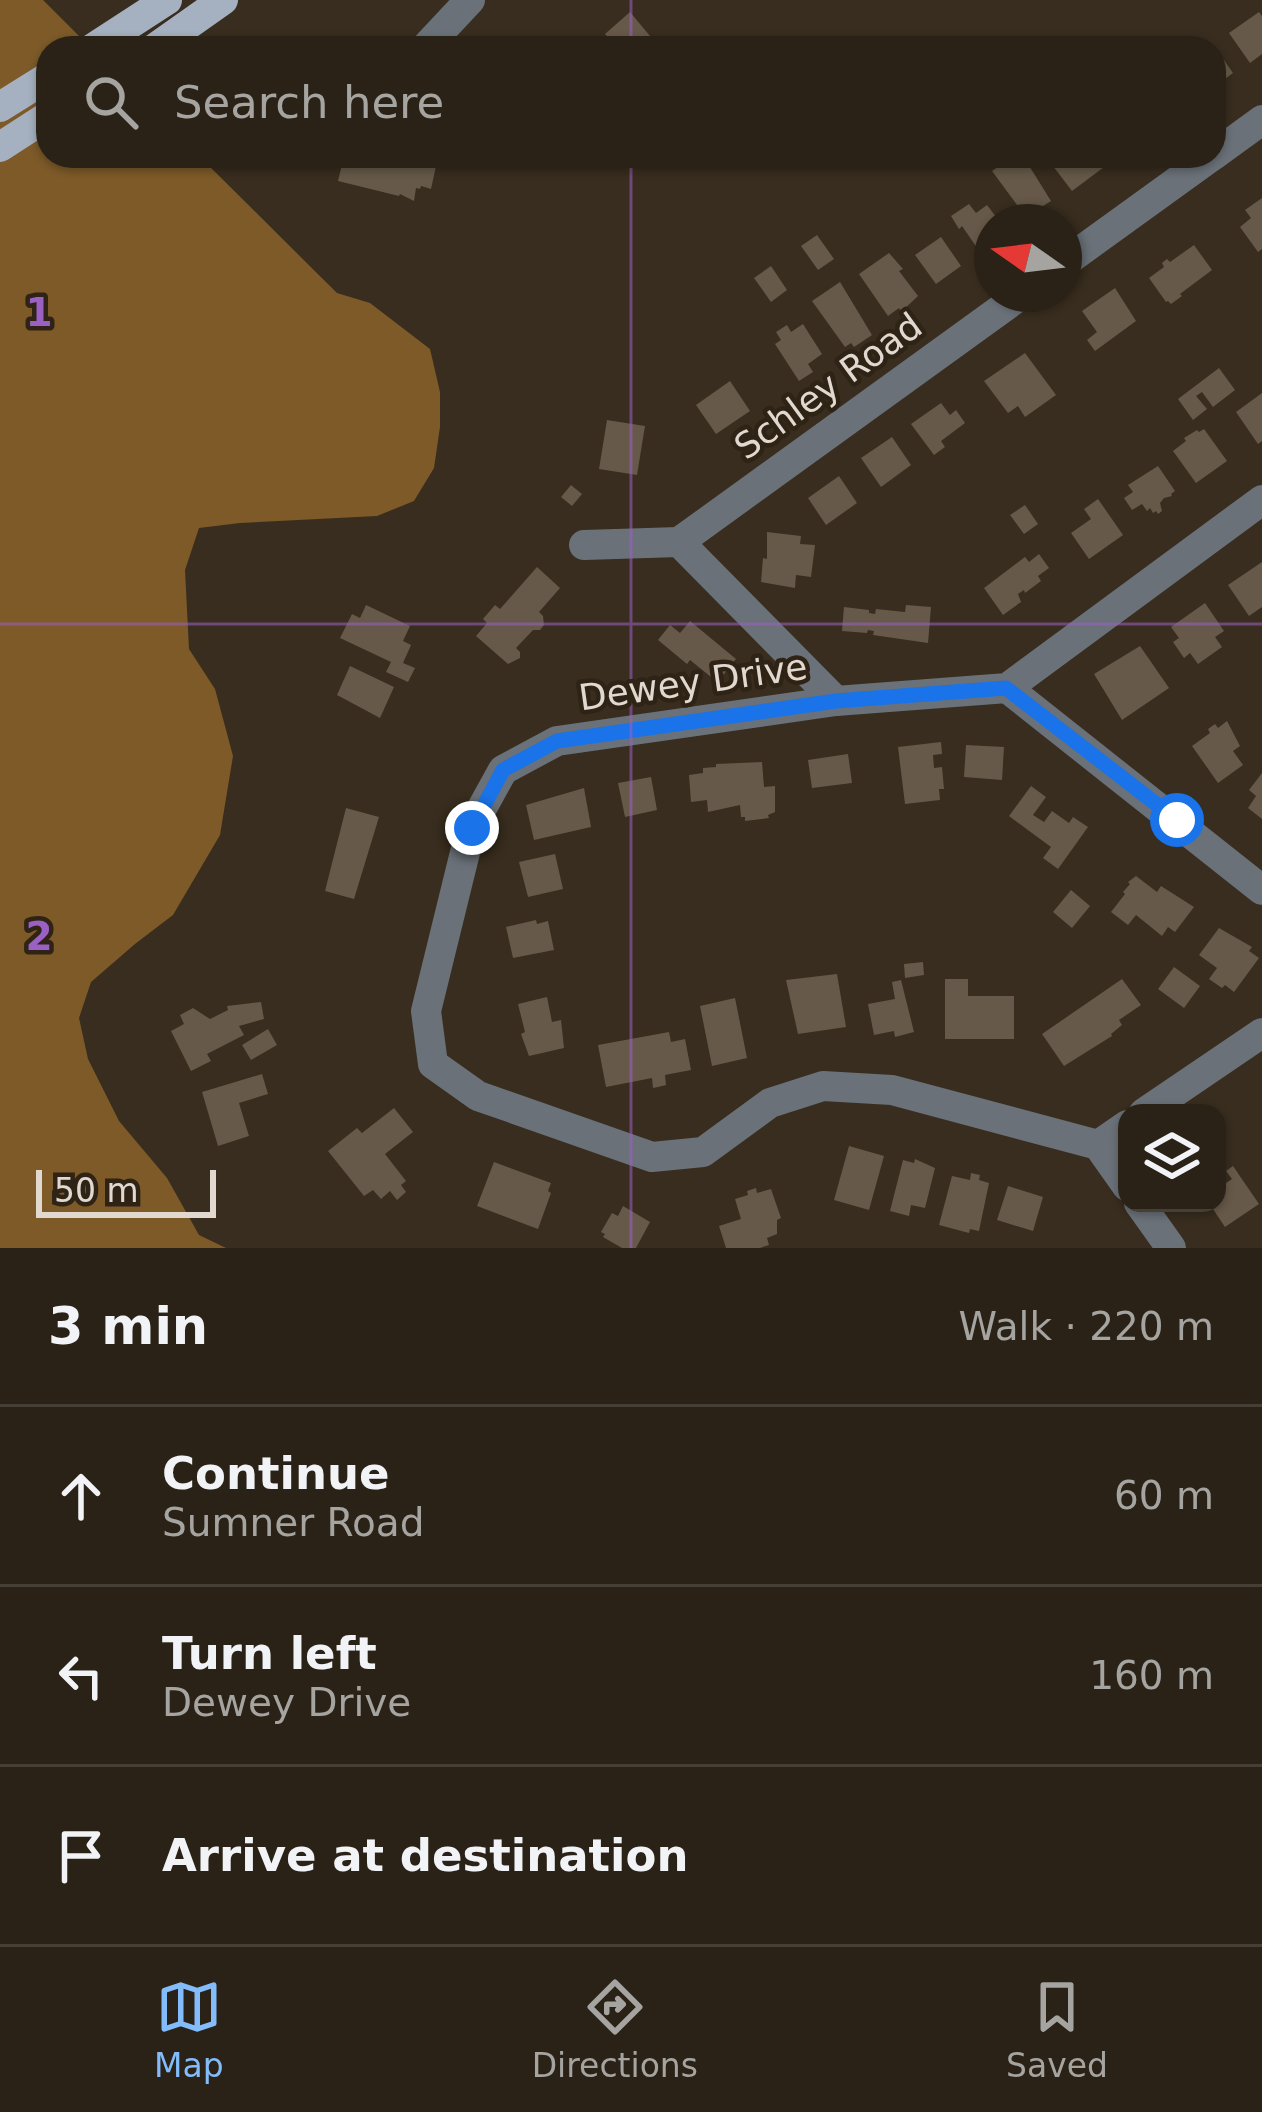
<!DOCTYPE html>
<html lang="en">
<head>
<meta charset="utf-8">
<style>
  body { margin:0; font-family:"DejaVu Sans",sans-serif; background:#322a1f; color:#f1f3f6 }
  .controls { position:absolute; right:36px; bottom:36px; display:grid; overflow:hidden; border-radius:24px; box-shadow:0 3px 9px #0004 }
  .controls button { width:108px; height:108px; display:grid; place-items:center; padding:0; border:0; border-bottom:3px solid #463f35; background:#2a2216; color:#f1f3f6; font:60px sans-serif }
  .compass { position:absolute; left:974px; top:204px; width:108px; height:108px; border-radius:50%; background:#2a2216; box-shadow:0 3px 9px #0004; rotate:284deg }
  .scale { position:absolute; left:36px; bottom:30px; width:180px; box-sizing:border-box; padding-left:12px; border:6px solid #e1d9d0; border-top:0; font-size:33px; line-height:42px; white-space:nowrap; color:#e1d9d0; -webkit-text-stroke:9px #2e2315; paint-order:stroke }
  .stop { position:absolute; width:36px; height:36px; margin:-27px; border:9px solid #1a73e8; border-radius:50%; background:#fff }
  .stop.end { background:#1a73e8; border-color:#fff; box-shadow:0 3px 12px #0008 }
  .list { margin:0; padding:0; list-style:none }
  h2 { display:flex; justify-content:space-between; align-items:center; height:156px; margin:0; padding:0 48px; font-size:51px }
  h2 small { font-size:39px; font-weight:400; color:#a5a4a1 }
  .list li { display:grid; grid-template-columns:78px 1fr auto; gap:36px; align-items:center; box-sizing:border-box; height:180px; padding:0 48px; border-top:3px solid #463f35 }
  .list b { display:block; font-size:45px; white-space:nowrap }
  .list p { margin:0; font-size:39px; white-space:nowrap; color:#a5a4a1 }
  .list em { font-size:39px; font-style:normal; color:#a5a4a1 }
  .icon { flex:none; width:66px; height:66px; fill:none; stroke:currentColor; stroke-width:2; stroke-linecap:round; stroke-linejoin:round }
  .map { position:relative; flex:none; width:1262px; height:1248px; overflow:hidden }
  .search { position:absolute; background:#2a2216; box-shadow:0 3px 9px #0004; left:36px; right:36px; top:36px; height:132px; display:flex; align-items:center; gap:30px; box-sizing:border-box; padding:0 42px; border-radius:36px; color:#a5a4a1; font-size:45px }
  .sheet { height:696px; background:#2a2216 }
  nav { display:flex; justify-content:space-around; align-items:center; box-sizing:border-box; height:168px; border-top:3px solid #463f35; background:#2a2216; font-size:33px; color:#a5a4a1 }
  nav a { display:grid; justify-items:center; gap:6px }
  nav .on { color:#83bcfb }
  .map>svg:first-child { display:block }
</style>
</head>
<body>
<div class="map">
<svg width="1262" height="1248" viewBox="0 0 1262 1248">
  <rect width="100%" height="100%" fill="#382d1e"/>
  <path fill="#7d5a28" d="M 0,0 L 43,0 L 91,48 L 48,48 L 48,156 L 199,156 L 337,293 L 370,303 L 430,349 L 440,392 L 440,427 L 434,468 L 414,501 L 377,516 L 240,523 L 199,528 L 185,570 L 189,649 L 215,689 L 233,756 L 220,835 L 173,915 L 135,944 L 91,982 L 79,1018 L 88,1059 L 119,1121 L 167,1178 L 199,1235 L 226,1248 L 0,1248 Z"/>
  <g fill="#665949">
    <path d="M 630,12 L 660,48 L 617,48 L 605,34 Z"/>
    <path d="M 1259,12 L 1262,16 L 1262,54 L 1250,63 L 1229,33 Z"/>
    <path d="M 1214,46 L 1233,73 L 1214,87 Z"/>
    <path d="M 344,156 L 413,156 L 428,159 L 427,163 L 436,166 L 431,189 L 421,186 L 420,189 L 416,188 L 414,201 L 400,194 L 399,196 L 338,181 Z"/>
    <path d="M 1014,156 L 1023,156 L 1051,201 L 1027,216 L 1022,208 L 1020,209 L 992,171 Z"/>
    <path d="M 1067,156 L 1102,156 L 1108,164 L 1072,191 L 1053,166 Z"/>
    <path d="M 1262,198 L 1262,249 L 1258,252 L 1240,227 L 1251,218 L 1245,210 Z"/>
    <path d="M 969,204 L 976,213 L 987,205 L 1000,222 L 992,222 L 992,247 L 982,255 L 962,226 L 959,229 L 951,216 Z"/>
    <path d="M 817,235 L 834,259 L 818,270 L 801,246 Z"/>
    <path d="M 941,237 L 961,266 L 936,284 L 915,255 Z"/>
    <path d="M 1194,245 L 1212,270 L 1180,294 L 1182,296 L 1171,304 L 1168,301 L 1166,302 L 1149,278 L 1164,267 L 1162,263 L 1167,259 L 1170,262 Z"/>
    <path d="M 889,253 L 903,269 L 899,271 L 918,296 L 901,312 L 899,308 L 888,316 L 859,274 Z"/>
    <path d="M 771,266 L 787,290 L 771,302 L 754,278 Z"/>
    <path d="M 840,282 L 872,335 L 854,347 L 851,343 L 845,347 L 812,301 Z"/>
    <path d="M 1115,288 L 1136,321 L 1095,351 L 1087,340 L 1097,332 L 1082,311 Z"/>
    <path d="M 803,324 L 822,354 L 808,364 L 813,372 L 799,381 L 775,344 L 781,340 L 776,332 L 787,325 L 791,332 Z"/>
    <path d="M 1025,353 L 1056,395 L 1025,417 L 1018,406 L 1008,413 L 984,381 Z"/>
    <path d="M 1219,368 L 1235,390 L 1213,407 L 1202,392 L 1196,396 L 1207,409 L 1193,420 L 1178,399 Z"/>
    <path d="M 730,381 L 750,411 L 716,434 L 696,405 Z"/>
    <path d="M 1262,393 L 1262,441 L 1258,444 L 1236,412 Z"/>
    <path d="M 941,403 L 950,415 L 956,410 L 965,423 L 941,441 L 945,447 L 934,455 L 911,424 Z"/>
    <path d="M 607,420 L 645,426 L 637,475 L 599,469 Z"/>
    <path d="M 1204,429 L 1227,461 L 1196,483 L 1173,451 L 1186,441 L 1184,438 L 1197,430 L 1199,432 Z"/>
    <path d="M 892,437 L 911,465 L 881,487 L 861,458 Z"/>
    <path d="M 1158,466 L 1175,491 L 1171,494 L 1172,496 L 1164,498 L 1160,503 L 1162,511 L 1158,514 L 1156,511 L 1153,513 L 1150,508 L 1147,511 L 1142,504 L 1132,510 L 1124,498 L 1133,492 L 1128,485 Z"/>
    <path d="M 839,476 L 857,503 L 826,525 L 808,498 Z"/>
    <path d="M 571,485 L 582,494 L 572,506 L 561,497 Z"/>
    <path d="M 1098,499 L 1123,535 L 1089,559 L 1071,533 L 1091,519 L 1084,509 Z"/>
    <path d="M 1025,505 L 1038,524 L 1024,534 L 1010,515 Z"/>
    <path d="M 767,532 L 801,536 L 800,544 L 815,545 L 811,577 L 796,575 L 795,588 L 761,582 L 763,558 L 767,559 Z"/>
    <path d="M 1039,554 L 1049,568 L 1038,576 L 1041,581 L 1025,593 L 1024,590 L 1018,594 L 1021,602 L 1003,615 L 984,588 L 1025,557 L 1029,562 Z"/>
    <path d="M 1262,562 L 1262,607 L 1249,616 L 1228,585 Z"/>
    <path d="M 537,567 L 560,588 L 539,612 L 543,616 L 544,625 L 540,630 L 533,630 L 516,648 L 520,652 L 520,658 L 508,664 L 476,636 L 487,623 L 483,619 L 495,605 L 500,609 Z"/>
    <path d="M 1205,603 L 1224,631 L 1215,637 L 1222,647 L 1198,664 L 1190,653 L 1184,658 L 1173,642 L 1179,638 L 1171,627 Z"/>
    <path d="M 366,605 L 410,626 L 403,641 L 411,645 L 403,663 L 415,668 L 408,682 L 386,672 L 391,662 L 340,638 L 352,614 L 360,618 Z"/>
    <path d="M 906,605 L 931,607 L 928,643 L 873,635 L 874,631 L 868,630 L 867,633 L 842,631 L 844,607 L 869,610 L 869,613 L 875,614 L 876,609 L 905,612 Z"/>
    <path d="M 690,621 L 736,659 L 724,674 L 711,677 L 690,660 L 687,664 L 658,640 L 670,625 L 680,633 Z"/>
    <path d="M 1140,646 L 1169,688 L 1122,720 L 1094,674 Z"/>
    <path d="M 350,666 L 394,687 L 380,718 L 337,695 Z"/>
    <path d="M 1227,721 L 1240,746 L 1233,751 L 1243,765 L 1218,783 L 1192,746 L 1210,733 L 1208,729 L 1215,724 L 1218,728 Z"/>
    <path d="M 941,742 L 942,754 L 933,755 L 934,768 L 942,767 L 944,789 L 939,789 L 940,800 L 905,804 L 898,747 Z"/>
    <path d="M 966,745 L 1004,747 L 1002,780 L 964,777 Z"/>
    <path d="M 848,754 L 852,783 L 812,788 L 808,760 Z"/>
    <path d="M 762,762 L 764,787 L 775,786 L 775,812 L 768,815 L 769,818 L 745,821 L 745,817 L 741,817 L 740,805 L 708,812 L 707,800 L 691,802 L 689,775 L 703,773 L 703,768 L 716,767 L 716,764 Z"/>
    <path d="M 1262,773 L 1262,819 L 1248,808 L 1256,796 L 1249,790 Z"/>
    <path d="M 651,777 L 657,810 L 625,817 L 618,783 Z"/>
    <path d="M 1031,786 L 1046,797 L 1033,815 L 1044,822 L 1052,811 L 1069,823 L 1073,817 L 1088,827 L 1058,869 L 1043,858 L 1051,847 L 1009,816 Z"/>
    <path d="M 584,788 L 591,827 L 534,840 L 526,805 Z"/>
    <path d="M 346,808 L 379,817 L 354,899 L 325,891 Z"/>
    <path d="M 555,854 L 563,889 L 528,897 L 519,862 Z"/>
    <path d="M 1136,876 L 1157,892 L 1161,886 L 1194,907 L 1175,932 L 1168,927 L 1162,936 L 1136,915 L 1128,925 L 1111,912 L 1125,894 L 1123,892 L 1130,884 L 1128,882 Z"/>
    <path d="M 1071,890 L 1090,906 L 1072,928 L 1053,912 Z"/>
    <path d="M 536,920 L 537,924 L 548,921 L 554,950 L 513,958 L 506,927 Z"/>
    <path d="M 1219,928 L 1252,947 L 1249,951 L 1259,958 L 1234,992 L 1225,985 L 1222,988 L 1209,979 L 1217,968 L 1199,955 Z"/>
    <path d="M 923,962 L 924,975 L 905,978 L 904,964 Z"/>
    <path d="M 1174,967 L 1200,986 L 1184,1008 L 1158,989 Z"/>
    <path d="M 837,974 L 846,1027 L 798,1034 L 786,980 Z"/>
    <path d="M 945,979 L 968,979 L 968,996 L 1014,996 L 1014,1039 L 945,1039 Z"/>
    <path d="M 1122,979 L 1141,1005 L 1119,1020 L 1122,1025 L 1111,1034 L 1112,1036 L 1064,1066 L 1042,1034 Z"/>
    <path d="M 901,980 L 914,1032 L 895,1037 L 894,1031 L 874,1035 L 868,1004 L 895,999 L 892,982 Z"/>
    <path d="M 547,997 L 552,1022 L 561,1020 L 564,1048 L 529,1056 L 521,1034 L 525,1032 L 518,1004 Z"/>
    <path d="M 735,998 L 747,1058 L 712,1066 L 700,1006 Z"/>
    <path d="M 261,1002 L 264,1019 L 239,1026 L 244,1035 L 207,1054 L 211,1061 L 191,1071 L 171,1031 L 184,1024 L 180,1015 L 193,1008 L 210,1019 L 228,1010 L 227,1006 Z"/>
    <path d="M 268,1029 L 277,1045 L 251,1060 L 242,1045 Z"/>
    <path d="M 669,1032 L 671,1042 L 685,1039 L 691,1070 L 665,1075 L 666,1085 L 658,1087 L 653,1088 L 652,1078 L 606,1087 L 598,1045 Z"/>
    <path d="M 262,1074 L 268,1094 L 239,1103 L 249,1136 L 218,1146 L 202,1092 Z"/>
    <path d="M 394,1108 L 413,1132 L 385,1154 L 406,1181 L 401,1185 L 406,1192 L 397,1200 L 390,1191 L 381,1199 L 373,1190 L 364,1196 L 328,1151 L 357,1128 L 362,1133 Z"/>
    <path d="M 849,1146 L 884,1156 L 869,1210 L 834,1200 Z"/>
    <path d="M 915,1159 L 935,1168 L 925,1208 L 911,1205 L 909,1216 L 890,1211 L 903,1160 L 914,1163 Z"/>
    <path d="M 494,1162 L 551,1183 L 548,1191 L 551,1193 L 538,1229 L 477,1206 Z"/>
    <path d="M 1233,1166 L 1259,1204 L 1225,1227 L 1209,1203 L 1217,1203 L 1217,1189 L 1232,1179 L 1226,1171 Z"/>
    <path d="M 971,1173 L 980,1175 L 979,1180 L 989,1183 L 979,1231 L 970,1229 L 969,1233 L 939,1225 L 952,1176 L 970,1180 Z"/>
    <path d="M 1008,1186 L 1043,1197 L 1033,1231 L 997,1220 Z"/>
    <path d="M 756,1188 L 757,1193 L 771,1189 L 781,1218 L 777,1220 L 777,1234 L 767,1238 L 769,1245 L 760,1248 L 726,1248 L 719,1226 L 741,1219 L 735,1199 L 748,1195 L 747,1191 Z"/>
    <path d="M 623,1206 L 650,1222 L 636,1248 L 622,1248 L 603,1237 L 605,1234 L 601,1232 L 612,1213 L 618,1216 Z"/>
  </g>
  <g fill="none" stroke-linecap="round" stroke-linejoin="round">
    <g stroke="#6a7178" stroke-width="30">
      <path d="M 425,48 L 470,0"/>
      <path d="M 1214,155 L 1262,120"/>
      <path d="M 1064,263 L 1212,156"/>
      <path d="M 679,542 L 1022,294"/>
      <path d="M 584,545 L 679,542 L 836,701"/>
      <path d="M 1007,688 L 1262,890"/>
      <path d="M 1144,1113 L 1262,1033"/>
      <path d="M 1098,1145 L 1127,1125"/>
      <path d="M 1127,1186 L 1098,1145 L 892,1090 L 823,1086 L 770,1103 L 703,1152 L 652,1157 L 478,1096 L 433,1064 L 426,1011 L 471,828 L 503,770 L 557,741 L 836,701 L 1007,688 L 1262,500"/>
      <path d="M 1139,1203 L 1171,1248"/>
    </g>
    <g stroke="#a5b1c0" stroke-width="30">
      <path d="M 93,48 L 167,0"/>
      <path d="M 155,48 L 223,0"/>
      <path d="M 0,107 L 48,77"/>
      <path d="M 0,147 L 48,116"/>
    </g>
  </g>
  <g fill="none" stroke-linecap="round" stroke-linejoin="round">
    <path stroke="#1a73e8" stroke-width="15" d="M 472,828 L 503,770 L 557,741 L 836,701 L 1006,688 L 1177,820"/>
  </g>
  <path fill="none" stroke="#9a60c4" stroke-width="3" stroke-opacity="0.55" d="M 631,0 L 631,48M 631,156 L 631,1248M 0,624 L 1262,624"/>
  <g text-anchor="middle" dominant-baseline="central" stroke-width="9" stroke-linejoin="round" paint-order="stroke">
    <g font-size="36" fill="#e1d9d0" stroke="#2e2315">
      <text transform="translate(828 386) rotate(-36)">Schley Road</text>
      <text transform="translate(693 682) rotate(-8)">Dewey Drive</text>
    </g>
  </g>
  <g font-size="39" text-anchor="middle" font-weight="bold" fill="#9a60c4" stroke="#2e2315" stroke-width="9" stroke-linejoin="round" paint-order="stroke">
    <text x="39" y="326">1</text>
    <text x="39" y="950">2</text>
  </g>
</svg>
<div class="controls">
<button><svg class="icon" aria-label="layers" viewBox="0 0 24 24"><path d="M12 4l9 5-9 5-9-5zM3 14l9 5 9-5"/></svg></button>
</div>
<svg class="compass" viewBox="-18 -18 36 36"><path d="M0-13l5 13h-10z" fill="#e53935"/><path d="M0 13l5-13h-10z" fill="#a5a4a1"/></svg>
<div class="scale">50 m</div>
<div class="stop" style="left:1177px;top:820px"></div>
<div class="stop end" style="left:472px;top:828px"></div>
<div class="search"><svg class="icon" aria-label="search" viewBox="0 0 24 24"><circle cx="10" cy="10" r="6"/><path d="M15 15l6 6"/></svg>Search here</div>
</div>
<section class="sheet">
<h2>3 min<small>Walk · 220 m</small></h2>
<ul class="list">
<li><svg class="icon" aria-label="ahead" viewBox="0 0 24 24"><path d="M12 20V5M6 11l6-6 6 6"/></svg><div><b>Continue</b><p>Sumner Road</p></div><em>60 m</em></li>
<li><svg class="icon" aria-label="left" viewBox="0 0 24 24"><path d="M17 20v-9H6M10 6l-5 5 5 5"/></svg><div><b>Turn left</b><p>Dewey Drive</p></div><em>160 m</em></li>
<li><svg class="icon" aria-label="arrive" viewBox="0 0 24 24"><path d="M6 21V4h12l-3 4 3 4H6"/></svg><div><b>Arrive at destination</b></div></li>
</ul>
</section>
<nav>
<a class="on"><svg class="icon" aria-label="map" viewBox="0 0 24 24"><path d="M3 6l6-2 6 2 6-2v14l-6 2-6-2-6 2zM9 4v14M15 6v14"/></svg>Map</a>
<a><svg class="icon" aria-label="directions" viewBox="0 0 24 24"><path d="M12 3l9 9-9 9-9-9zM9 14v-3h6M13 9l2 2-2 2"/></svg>Directions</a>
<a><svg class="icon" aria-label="saved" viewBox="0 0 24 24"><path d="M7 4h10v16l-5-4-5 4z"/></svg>Saved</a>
</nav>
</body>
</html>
